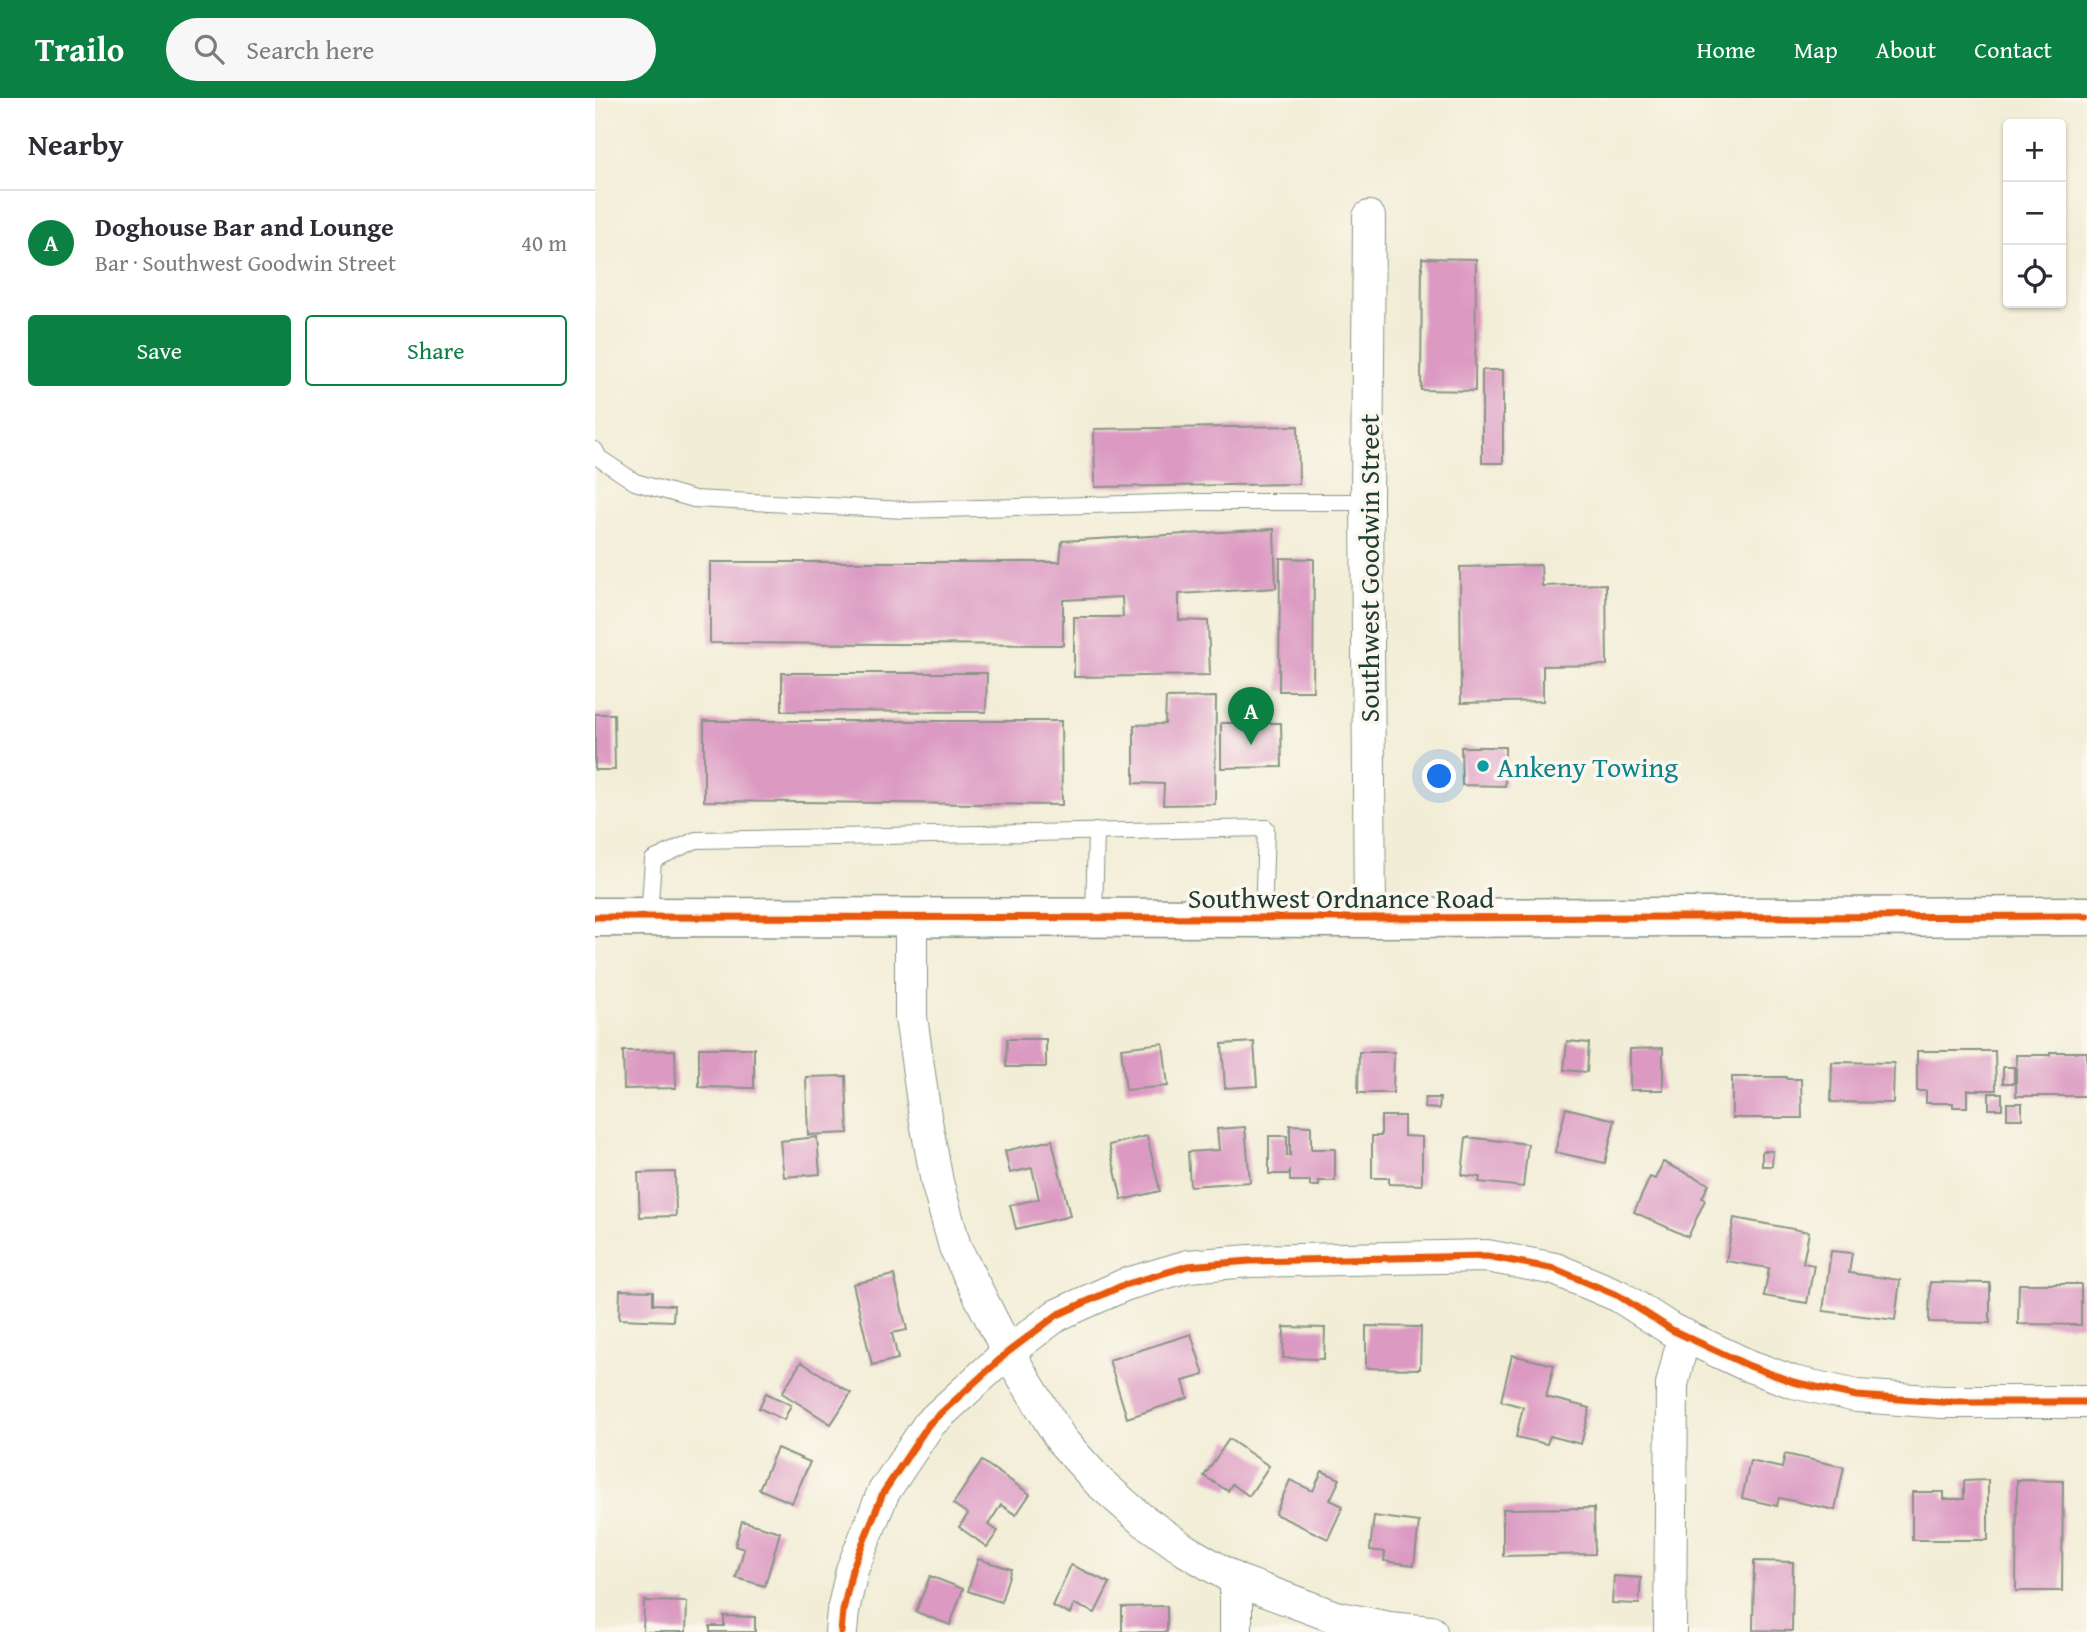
<!DOCTYPE html>
<html lang="en">
<head>
<meta charset="utf-8">
<style>
  body { margin:0; font-family:"Gentium Book Plus",serif; background:#f7f7f7; color:#2b2b33 }
  .controls { position:absolute; right:21px; top:21px; display:grid; overflow:hidden; border-radius:7px; box-shadow:0 2px 5px #0004 }
  .controls button { width:63px; height:63px; display:grid; place-items:center; padding:0; border:0; border-bottom:2px solid #e1e1e2; background:#fff; color:#2b2b33; font:35px sans-serif }
  .you { position:absolute; left:845px; top:679px; width:24px; height:24px; margin:-18px; border:5px solid #fff; border-radius:50%; background:#1a73e8; box-shadow:0 0 0 10px #1a73e833 }
  .badge { display:grid; place-items:center; width:46px; height:46px; border-radius:50%; background:#0b8043; color:#fff; font-size:23px; font-weight:700 }
  .pin { position:absolute; translate:-50% -58px; filter:drop-shadow(0 2px 4px #0008) }
  .pin::after { content:''; position:absolute; top:37px; width:24px; height:21px; background:inherit; clip-path:polygon(0 0,100% 0,50% 100%) }
  .list { margin:0; padding:0; list-style:none }
  h2 { display:flex; justify-content:space-between; align-items:center; height:91px; margin:0; padding:0 28px; font-size:30px }
  h2 small { font-size:23px; font-weight:400; color:#7c7c81 }
  .list li { display:grid; grid-template-columns:46px 1fr auto; gap:21px; align-items:center; box-sizing:border-box; height:105px; padding:0 28px; border-top:2px solid #e1e1e2 }
  .list b { display:block; font-size:26px; white-space:nowrap }
  .list p { margin:0; font-size:23px; white-space:nowrap; color:#7c7c81 }
  .list em { font-size:23px; font-style:normal; color:#7c7c81 }
  .actions { display:flex; gap:14px; padding:21px 28px }
  .actions a { flex:1; padding:16px 0; border:2px solid #0b8043; border-radius:7px; text-align:center; font-size:24px; color:#0b8043 }
  .actions .main { background:#0b8043; color:#fff }
  .icon { flex:none; width:38px; height:38px; fill:none; stroke:currentColor; stroke-width:2; stroke-linecap:round; stroke-linejoin:round }
  .map { position:relative; flex:none; width:1492px; height:1534px; overflow:hidden }
  header { display:flex; align-items:center; gap:42px; box-sizing:border-box; height:98px; padding:0 35px; background:#0b8043; color:#fff }
  header strong { font-size:33px }
  nav { display:flex; gap:38px; margin-inline-start:auto; font-size:24px }
  .search { width:490px; height:63px; background:#f7f7f7; display:flex; align-items:center; gap:18px; box-sizing:border-box; padding:0 24px; border-radius:38px; color:#7c7c81; font-size:26px }
  main { display:flex }
  aside { flex:1; background:#fff }
  .map>svg:first-child { display:block }
</style>
</head>
<body>
<header>
<strong>Trailo</strong>
<div class="search"><svg class="icon" aria-label="search" viewBox="0 0 24 24"><circle cx="10" cy="10" r="6"/><path d="M15 15l6 6"/></svg>Search here</div>
<nav><a>Home</a><a>Map</a><a>About</a><a>Contact</a></nav>
</header>
<main>
<aside>
<h2>Nearby<small></small></h2>
<ul class="list">
<li><span class="badge">A</span><div><b>Doghouse Bar and Lounge</b><p>Bar · Southwest Goodwin Street</p></div><em>40 m</em></li>
</ul>
<div class="actions"><a class="main">Save</a><a>Share</a></div>
</aside>
<div class="map">
<svg width="1492" height="1534" viewBox="0 0 1492 1534">
  <rect width="100%" height="100%" fill="#fbf7ec"/>
  <filter id="ink" filterUnits="userSpaceOnUse"><feTurbulence type="fractalNoise" baseFrequency=".0143" numOctaves="2"/><feDisplacementMap in="SourceGraphic" scale="14" xChannelSelector="R" yChannelSelector="G"/><feConvolveMatrix kernelMatrix="1 2 1 2 8 2 1 2 1" color-interpolation-filters="sRGB"/></filter>
  <filter id="wash" filterUnits="userSpaceOnUse"><feTurbulence type="fractalNoise" baseFrequency=".00686" numOctaves="4" result="noise"/><feDisplacementMap in="SourceGraphic" scale="28" xChannelSelector="R" yChannelSelector="G"/><feGaussianBlur stdDeviation="1.57" result="paint"/><feColorMatrix in="noise" values="0 0 0 0 0 0 0 0 0 0 0 0 0 0 0 0 0 1.4 0 .05"/><feComposite in="paint" operator="in"/></filter>
  <g filter="url(#wash)">
    <rect width="100%" height="100%" fill="#f2edd6"/>
    <g id="blocks">
      <g fill="#dc9ac3">
        <path d="M 827,160 L 881,161 L 880,293 L 826,292 Z"/>
        <rect x="887" y="272" width="21" height="93"/>
        <path d="M 703,328 L 704,386 L 500,389 L 499,331 Z"/>
        <path d="M 679,431 L 681,490 L 584,496 L 584,522 L 613,523 L 615,577 L 479,579 L 479,519 L 528,519 L 527,499 L 468,502 L 468,547 L 115,545 L 115,464 L 465,464 L 467,443 Z"/>
        <path d="M 685,460 L 719,461 L 718,593 L 684,593 Z"/>
        <path d="M 946,467 L 947,488 L 1011,486 L 1012,567 L 948,568 L 948,603 L 866,605 L 865,469 Z"/>
        <path d="M 187,575 L 392,575 L 391,614 L 187,613 Z"/>
        <path d="M 621,599 L 620,706 L 568,707 L 569,686 L 539,685 L 539,627 L 570,626 L 571,600 Z"/>
        <path d="M 0,616 L 19,616 L 20,672 L 0,672 Z"/>
        <path d="M 109,623 L 466,623 L 467,707 L 109,703 Z"/>
        <path d="M 626,625 L 686,625 L 687,669 L 626,670 Z"/>
        <path d="M 866,649 L 910,649 L 910,688 L 867,687 Z"/>
        <path d="M 412,941 L 451,941 L 451,969 L 411,969 Z"/>
        <path d="M 972,943 L 994,945 L 992,974 L 969,972 Z"/>
        <path d="M 659,944 L 662,988 L 630,990 L 627,946 Z"/>
        <path d="M 568,945 L 573,988 L 531,992 L 526,950 Z"/>
        <path d="M 104,950 L 159,950 L 159,990 L 104,989 Z"/>
        <path d="M 1068,950 L 1068,992 L 1035,992 L 1035,951 Z"/>
        <path d="M 80,952 L 81,990 L 29,991 L 28,953 Z"/>
        <path d="M 1322,953 L 1400,953 L 1401,992 L 1372,992 L 1372,1009 L 1358,1009 L 1358,1005 L 1331,1005 L 1331,993 L 1322,993 Z"/>
        <path d="M 764,954 L 799,954 L 798,995 L 763,995 Z"/>
        <path d="M 1455,954 L 1492,954 L 1492,998 L 1421,998 L 1421,957 L 1455,957 Z"/>
        <path d="M 1237,964 L 1299,965 L 1298,1005 L 1236,1004 Z"/>
        <rect x="1408" y="969" width="11" height="16"/>
        <path d="M 251,978 L 253,1035 L 213,1037 L 211,979 Z"/>
        <path d="M 1137,979 L 1191,979 L 1192,981 L 1206,981 L 1207,1020 L 1137,1020 Z"/>
        <rect x="1394" y="995" width="13" height="16"/>
        <path d="M 830,1000 L 845,1000 L 844,1011 L 829,1010 Z"/>
        <rect x="1412" y="1005" width="15" height="16"/>
        <path d="M 971,1010 L 1020,1022 L 1010,1065 L 960,1054 Z"/>
        <path d="M 786,1018 L 809,1018 L 809,1038 L 827,1039 L 827,1087 L 794,1086 L 794,1080 L 777,1080 L 777,1038 L 786,1038 Z"/>
        <path d="M 695,1027 L 716,1028 L 716,1051 L 740,1051 L 740,1083 L 724,1083 L 724,1088 L 715,1088 L 715,1083 L 695,1083 L 695,1073 L 693,1076 L 674,1076 L 674,1038 L 692,1038 L 692,1058 L 695,1058 Z"/>
        <path d="M 650,1029 L 655,1084 L 595,1088 L 593,1054 L 624,1052 L 622,1031 Z"/>
        <path d="M 552,1038 L 565,1093 L 527,1102 L 514,1047 Z"/>
        <path d="M 222,1039 L 225,1076 L 189,1079 L 185,1043 Z"/>
        <path d="M 871,1039 L 933,1046 L 928,1089 L 884,1084 L 885,1079 L 867,1077 Z"/>
        <path d="M 457,1042 L 475,1118 L 421,1131 L 415,1107 L 444,1101 L 437,1070 L 415,1075 L 410,1053 Z"/>
        <path d="M 1167,1053 L 1178,1053 L 1177,1068 L 1167,1068 Z"/>
        <path d="M 1068,1064 L 1114,1086 L 1107,1100 L 1110,1102 L 1093,1139 L 1039,1114 L 1055,1079 L 1060,1081 Z"/>
        <path d="M 80,1074 L 81,1118 L 45,1119 L 43,1075 Z"/>
        <path d="M 1139,1120 L 1214,1134 L 1208,1165 L 1219,1167 L 1212,1205 L 1169,1198 L 1174,1170 L 1131,1163 Z"/>
        <path d="M 1236,1153 L 1257,1155 L 1254,1175 L 1305,1182 L 1300,1222 L 1228,1213 Z"/>
        <path d="M 299,1177 L 312,1232 L 297,1235 L 303,1261 L 277,1267 L 258,1186 Z"/>
        <path d="M 1335,1184 L 1395,1185 L 1395,1225 L 1334,1224 Z"/>
        <path d="M 1424,1186 L 1486,1186 L 1486,1227 L 1423,1226 Z"/>
        <path d="M 25,1192 L 58,1193 L 58,1206 L 79,1207 L 78,1223 L 24,1221 Z"/>
        <path d="M 771,1228 L 826,1229 L 825,1271 L 771,1270 Z"/>
        <path d="M 689,1229 L 730,1230 L 729,1261 L 688,1260 Z"/>
        <path d="M 596,1236 L 609,1277 L 588,1283 L 593,1300 L 532,1320 L 514,1262 Z"/>
        <path d="M 917,1257 L 959,1267 L 951,1299 L 995,1310 L 986,1346 L 955,1338 L 952,1346 L 921,1339 L 928,1309 L 906,1303 Z"/>
        <path d="M 206,1264 L 256,1295 L 236,1326 L 187,1295 Z"/>
        <path d="M 171,1295 L 196,1307 L 189,1322 L 164,1310 Z"/>
        <path d="M 634,1341 L 674,1368 L 654,1398 L 637,1386 L 633,1393 L 609,1378 Z"/>
        <path d="M 182,1350 L 215,1364 L 197,1405 L 164,1391 Z"/>
        <path d="M 1190,1356 L 1249,1369 L 1240,1412 L 1184,1400 L 1182,1408 L 1147,1400 L 1155,1363 L 1187,1370 Z"/>
        <path d="M 387,1363 L 435,1396 L 421,1417 L 406,1407 L 393,1427 L 403,1433 L 392,1449 L 364,1429 L 373,1416 L 358,1406 Z"/>
        <path d="M 727,1373 L 745,1381 L 735,1402 L 748,1408 L 733,1441 L 680,1416 L 695,1382 L 718,1393 Z"/>
        <path d="M 1393,1382 L 1393,1442 L 1317,1442 L 1317,1394 L 1349,1394 L 1349,1401 L 1369,1401 L 1369,1383 Z"/>
        <path d="M 1422,1382 L 1468,1383 L 1467,1493 L 1421,1493 Z"/>
        <path d="M 999,1410 L 1000,1456 L 908,1458 L 908,1411 Z"/>
        <path d="M 779,1418 L 824,1424 L 819,1467 L 789,1463 L 790,1454 L 775,1452 Z"/>
        <path d="M 147,1423 L 185,1434 L 170,1488 L 141,1480 L 149,1451 L 140,1448 Z"/>
        <path d="M 383,1461 L 416,1471 L 406,1504 L 373,1493 Z"/>
        <path d="M 1159,1463 L 1198,1464 L 1197,1533 L 1158,1532 Z"/>
        <path d="M 476,1467 L 515,1485 L 500,1515 L 479,1506 L 475,1516 L 457,1508 Z"/>
        <path d="M 335,1478 L 368,1491 L 355,1527 L 321,1514 Z"/>
        <path d="M 1019,1478 L 1046,1480 L 1044,1506 L 1017,1505 Z"/>
        <path d="M 49,1503 L 92,1504 L 91,1534 L 48,1534 Z"/>
        <path d="M 572,1508 L 572,1534 L 527,1534 L 527,1509 Z"/>
        <path d="M 129,1518 L 160,1519 L 160,1534 L 115,1534 L 115,1528 L 129,1528 Z"/>
      </g>
    </g>
  </g>
  <g filter="url(#ink)">
    <use href="#blocks" fill-opacity="0" stroke="#889585" stroke-width="2"/>
    <g fill="none" stroke-linecap="round" stroke-linejoin="round">
      <defs>
        <g id="service">
          <path d="M 0,352 L 4,360 L 40,384 L 99,401 L 310,412 L 603,404 L 772,404"/>
          <path d="M 54,819 L 58,762 L 101,742 L 671,730 L 668,820"/>
          <path d="M 499,819 L 501,733"/>
        </g>
        <g id="minor">
          <path d="M 774,119 L 772,404 L 775,820"/>
          <path d="M 316,819 L 316,919 L 330,1018 L 342,1084 L 360,1149 L 413,1254 L 467,1343 L 504,1384 L 545,1420 L 590,1452 L 641,1482 L 740,1519 L 794,1530 L 836,1534"/>
          <path d="M 246,1534 L 248,1513 L 257,1472 L 288,1395 L 334,1326 L 413,1254 L 462,1217 L 529,1187 L 593,1168 L 655,1163 L 892,1158 L 960,1171 L 1024,1198 L 1077,1232 L 1152,1267 L 1198,1284 L 1262,1298 L 1347,1304 L 1492,1304"/>
          <path d="M 641,1534 L 641,1482"/>
          <path d="M 1075,1534 L 1077,1287 L 1089,1237"/>
        </g>
        <path id="tertiary" d="M 0,819 L 775,820 L 1492,818"/>
      </defs>
      <use href="#service" stroke="#889585" stroke-width="18"/>
      <use href="#minor" stroke="#889585" stroke-width="34"/>
      <use href="#tertiary" stroke="#889585" stroke-width="41"/>
      <use href="#service" stroke="#fff" stroke-width="16"/>
      <use href="#minor" stroke="#fff" stroke-width="32"/>
      <use href="#tertiary" stroke="#fff" stroke-width="38"/>
      <defs>
        <g id="cycleway">
          <path d="M 0,819 L 775,820 L 1492,818"/>
          <path d="M 246,1534 L 248,1513 L 257,1472 L 288,1395 L 334,1326 L 413,1254 L 462,1217 L 529,1187 L 593,1168 L 655,1163 L 892,1158 L 960,1171 L 1024,1198 L 1077,1232 L 1152,1267 L 1198,1284 L 1262,1298 L 1347,1304 L 1492,1304"/>
        </g>
      </defs>
      <use href="#cycleway" stroke="#fbf7ec" stroke-width="11"/>
      <use href="#cycleway" stroke="#e8590c" stroke-width="7"/>
    </g>
  </g>
  <circle fill="#0f9aa8" stroke="#fbf7ec" stroke-width="2.5" cx="888" cy="668" r="7"/>
  <g text-anchor="middle" dominant-baseline="central" stroke-width="7" stroke-linejoin="round" paint-order="stroke">
    <g font-size="28" fill="#1f3d34" stroke="#fbf7ec">
      <text transform="translate(773 470) rotate(-90)">Southwest Goodwin Street</text>
      <text x="746" y="799">Southwest Ordnance Road</text>
    </g>
    <g font-size="28" fill="#0d838f" stroke="#fbf7ec" text-anchor="start">
      <text x="902" y="668">Ankeny Towing</text>
    </g>
  </g>
</svg>
<div class="controls">
<button>+</button>
<button>−</button>
<button><svg class="icon" aria-label="locate" viewBox="0 0 24 24"><circle cx="12" cy="12" r="6"/><path d="M12 2v4M12 18v4M2 12h4M18 12h4"/></svg></button>
</div>
<div class="you"></div>
<div class="pin badge" style="left:656px;top:647px">A</div>
</div>
</main>
</body>
</html>
